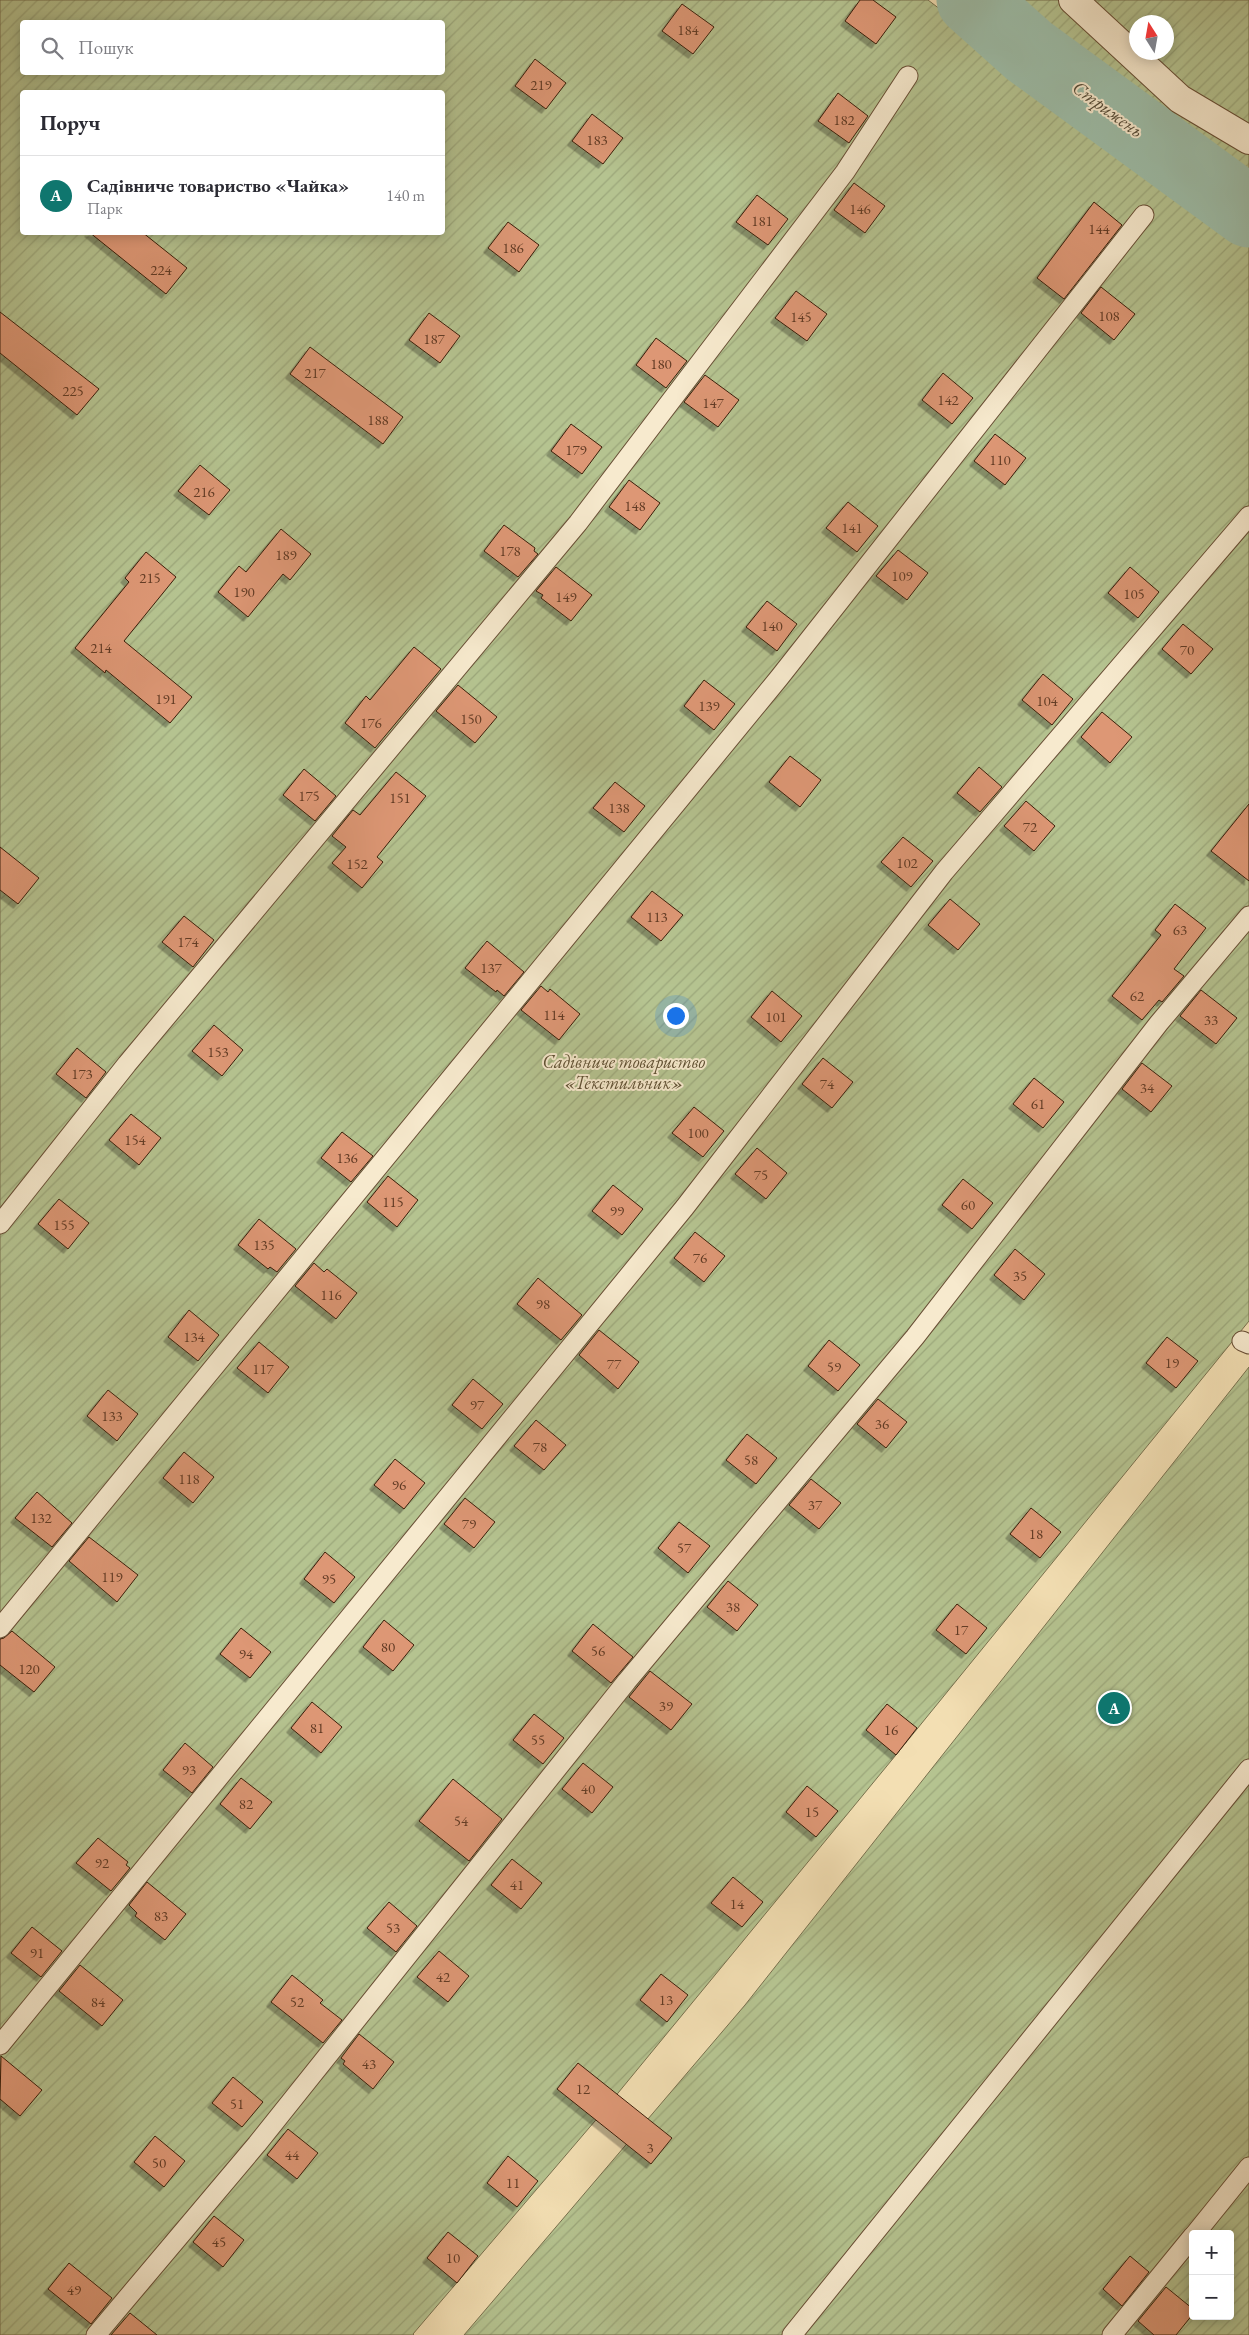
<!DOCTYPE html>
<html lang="uk">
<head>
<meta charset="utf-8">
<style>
  body { margin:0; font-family:"EB Garamond",serif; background:#f2f2f3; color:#2b2b33 }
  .controls { position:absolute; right:15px; bottom:15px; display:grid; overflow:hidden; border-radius:5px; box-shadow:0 2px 12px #0003 }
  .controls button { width:45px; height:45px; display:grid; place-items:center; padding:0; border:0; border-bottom:1px solid #e1e1e2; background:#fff; color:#2b2b33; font:25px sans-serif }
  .compass { position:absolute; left:1129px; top:15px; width:45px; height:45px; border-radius:50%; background:#fff; box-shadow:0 2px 12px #0003; rotate:349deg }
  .you { position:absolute; left:675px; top:1015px; width:18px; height:18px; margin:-12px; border:4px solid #fff; border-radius:50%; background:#1a73e8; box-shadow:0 0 0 8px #1a73e833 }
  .badge { display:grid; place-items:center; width:32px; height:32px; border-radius:50%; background:#0f766e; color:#fff; font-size:16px; font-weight:700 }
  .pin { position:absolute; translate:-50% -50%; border:2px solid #fff; box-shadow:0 1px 5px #0006 }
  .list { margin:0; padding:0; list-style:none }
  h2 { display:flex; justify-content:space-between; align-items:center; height:65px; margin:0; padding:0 20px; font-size:21px }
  h2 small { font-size:16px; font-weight:400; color:#7c7c81 }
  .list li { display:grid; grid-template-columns:32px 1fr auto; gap:15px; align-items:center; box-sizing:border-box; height:80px; padding:0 20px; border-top:1px solid #e1e1e2 }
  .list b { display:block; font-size:19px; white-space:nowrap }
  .list p { margin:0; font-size:16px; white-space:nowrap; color:#7c7c81 }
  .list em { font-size:16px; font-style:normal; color:#7c7c81 }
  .icon { flex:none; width:28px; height:28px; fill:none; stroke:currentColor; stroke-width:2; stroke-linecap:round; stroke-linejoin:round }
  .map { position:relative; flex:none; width:1249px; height:2335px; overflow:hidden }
  .search { position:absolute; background:#fff; box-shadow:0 2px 12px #0003; left:20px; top:20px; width:425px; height:55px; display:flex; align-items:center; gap:12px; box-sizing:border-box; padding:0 18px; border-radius:5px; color:#7c7c81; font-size:19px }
  .panel { position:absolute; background:#fff; box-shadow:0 2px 12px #0003; left:20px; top:90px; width:425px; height:145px; border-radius:5px }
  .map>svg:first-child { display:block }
</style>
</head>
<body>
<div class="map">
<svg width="1249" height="2335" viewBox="0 0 1249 2335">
  <defs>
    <pattern id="garden-furrows" width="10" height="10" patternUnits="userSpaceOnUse" patternTransform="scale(1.25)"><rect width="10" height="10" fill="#b5c390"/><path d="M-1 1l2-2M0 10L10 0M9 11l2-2" fill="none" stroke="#9ca77b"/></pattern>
    <filter id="shadow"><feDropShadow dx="-4.5" dy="4.5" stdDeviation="0" flood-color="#0004"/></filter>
  </defs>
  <rect width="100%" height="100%" fill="#f3dfb3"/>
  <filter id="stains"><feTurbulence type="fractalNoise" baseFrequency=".004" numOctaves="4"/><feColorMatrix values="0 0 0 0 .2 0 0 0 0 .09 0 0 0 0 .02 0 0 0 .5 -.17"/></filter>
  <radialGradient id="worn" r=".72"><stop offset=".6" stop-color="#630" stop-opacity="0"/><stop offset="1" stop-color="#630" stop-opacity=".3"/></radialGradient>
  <g fill="url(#garden-furrows)" stroke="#78704e" fill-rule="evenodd">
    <path d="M 0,0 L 928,0 L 1249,245 L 1249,1321 L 891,1761 L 595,2121 L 413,2334 L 414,2335 L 0,2335 ZM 22,22 L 442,22 L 442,72 L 22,72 ZM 22,92 L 442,92 L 442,232 L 22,232 Z"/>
    <path d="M 1019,0 L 1249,0 L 1249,183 L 1114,86 ZM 1136,22 L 1166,22 L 1166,52 L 1136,52 Z"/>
    <path d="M 1249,1367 L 1249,2335 L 464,2335 L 745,2005 ZM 1193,2234 L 1230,2234 L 1230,2316 L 1193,2316 Z"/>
  </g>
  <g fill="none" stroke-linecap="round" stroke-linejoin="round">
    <path stroke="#9dbda8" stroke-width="71" d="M 972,0 L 1029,51 L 1249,212"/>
  </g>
  <g fill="#dd9774" stroke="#3a1e0b" filter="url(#shadow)">
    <path d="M 860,0 L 873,0 L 896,17 L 876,44 L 845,21 Z"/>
    <path d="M 682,4 L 714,27 L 693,54 L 662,31 Z"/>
    <path d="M 535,59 L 566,83 L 546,109 L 515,86 Z"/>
    <path d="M 838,93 L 868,116 L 849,143 L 818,121 Z"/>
    <path d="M 592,114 L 623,138 L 603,164 L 572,141 Z"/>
    <path d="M 854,183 L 885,206 L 865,233 L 834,210 Z"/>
    <path d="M 757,195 L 788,219 L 768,245 L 736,222 Z"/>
    <path d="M 1094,202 L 1122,225 L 1064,299 L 1037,278 Z"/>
    <path d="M 508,222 L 539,245 L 519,272 L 488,248 Z"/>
    <path d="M 89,232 L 142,232 L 187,268 L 166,294 Z"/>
    <path d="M 1101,287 L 1135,314 L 1114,340 L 1081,313 Z"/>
    <path d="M 796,291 L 827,314 L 807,341 L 775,318 Z"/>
    <path d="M 0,312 L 99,389 L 77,415 L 0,353 Z"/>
    <path d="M 429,313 L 460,336 L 440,363 L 409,340 Z"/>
    <path d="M 656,338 L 687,361 L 666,388 L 636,365 Z"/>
    <path d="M 310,347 L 403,417 L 383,444 L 290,374 Z"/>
    <path d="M 943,373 L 973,398 L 952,424 L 922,400 Z"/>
    <path d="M 705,375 L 739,400 L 718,427 L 684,402 Z"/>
    <path d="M 571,424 L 602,447 L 582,474 L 551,451 Z"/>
    <path d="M 995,434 L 1026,458 L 1005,485 L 974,461 Z"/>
    <path d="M 200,465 L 230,490 L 209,515 L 178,491 Z"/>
    <path d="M 629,480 L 660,503 L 640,530 L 609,507 Z"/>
    <path d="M 848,502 L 878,526 L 857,552 L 826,528 Z"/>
    <path d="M 504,525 L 535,548 L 534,551 L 538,554 L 518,577 L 484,551 Z"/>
    <path d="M 281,529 L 311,554 L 290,580 L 283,574 L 248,617 L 218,592 L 239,566 L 246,572 Z"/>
    <path d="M 898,550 L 928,573 L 907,600 L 876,576 Z"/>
    <path d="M 146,552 L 176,577 L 124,641 L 192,697 L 170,723 L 106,670 L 105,673 L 75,648 L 129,582 L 125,578 Z"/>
    <path d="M 556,567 L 592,595 L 571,621 L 541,598 L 543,595 L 536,591 Z"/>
    <path d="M 1130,567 L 1159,592 L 1138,618 L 1108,593 Z"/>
    <path d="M 767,601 L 797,624 L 777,651 L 746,627 Z"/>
    <path d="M 1183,624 L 1213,649 L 1191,674 L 1162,649 Z"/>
    <path d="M 414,647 L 441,669 L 375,748 L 345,723 L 366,696 L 370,700 Z"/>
    <path d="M 1043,674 L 1073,699 L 1052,725 L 1022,700 Z"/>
    <path d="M 704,680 L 735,704 L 714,730 L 684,706 Z"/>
    <path d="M 458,685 L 497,717 L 475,743 L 436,711 Z"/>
    <path d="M 1102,712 L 1132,737 L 1110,763 L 1081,737 Z"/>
    <path d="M 790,756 L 821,780 L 800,807 L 769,782 Z"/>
    <path d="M 979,767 L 1002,787 L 980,812 L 957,793 Z"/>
    <path d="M 304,769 L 336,796 L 315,821 L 283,795 Z"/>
    <path d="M 396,772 L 426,796 L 377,857 L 383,862 L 362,888 L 332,863 L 346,847 L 332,836 L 353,810 L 360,815 Z"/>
    <path d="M 615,782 L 645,806 L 624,832 L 593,808 Z"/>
    <path d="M 1026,801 L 1055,826 L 1034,851 L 1004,826 Z"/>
    <path d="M 1249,804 L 1249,881 L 1211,851 Z"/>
    <path d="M 903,837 L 933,861 L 911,887 L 881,862 Z"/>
    <path d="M 0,847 L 39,878 L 18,904 L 0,890 Z"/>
    <path d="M 652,891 L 683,915 L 661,941 L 631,917 Z"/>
    <path d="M 950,899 L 980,924 L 958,950 L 928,925 Z"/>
    <path d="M 1175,904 L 1206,928 L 1174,969 L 1184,976 L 1162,1002 L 1159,1000 L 1142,1020 L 1112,996 L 1161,935 L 1155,930 Z"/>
    <path d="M 184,916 L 214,940 L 193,967 L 162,942 Z"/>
    <path d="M 487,941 L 524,972 L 504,996 L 497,990 L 496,992 L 465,968 Z"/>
    <path d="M 541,986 L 548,992 L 550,989 L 580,1014 L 559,1040 L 521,1010 Z"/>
    <path d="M 1201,990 L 1237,1018 L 1216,1044 L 1180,1016 Z"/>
    <path d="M 772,991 L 802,1016 L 781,1042 L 751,1017 Z"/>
    <path d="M 214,1025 L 243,1050 L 222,1076 L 192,1051 Z"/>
    <path d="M 77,1048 L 106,1072 L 86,1098 L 56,1074 Z"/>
    <path d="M 823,1058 L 853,1082 L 832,1108 L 802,1084 Z"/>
    <path d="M 1142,1063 L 1172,1086 L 1151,1112 L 1122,1089 Z"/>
    <path d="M 1034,1078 L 1064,1102 L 1043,1128 L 1013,1104 Z"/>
    <path d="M 694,1107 L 724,1131 L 703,1157 L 672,1133 Z"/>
    <path d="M 131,1114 L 161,1138 L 139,1165 L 109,1140 Z"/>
    <path d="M 342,1132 L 373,1156 L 351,1182 L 321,1158 Z"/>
    <path d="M 757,1148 L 787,1173 L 766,1199 L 735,1174 Z"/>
    <path d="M 388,1176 L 418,1200 L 397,1227 L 367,1202 Z"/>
    <path d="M 963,1179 L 993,1203 L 972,1229 L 942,1205 Z"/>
    <path d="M 613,1185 L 643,1209 L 622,1235 L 592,1211 Z"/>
    <path d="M 59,1199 L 89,1223 L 68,1249 L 38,1224 Z"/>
    <path d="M 259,1219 L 296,1249 L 277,1272 L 270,1267 L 268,1269 L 238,1245 Z"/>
    <path d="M 695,1232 L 725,1256 L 704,1282 L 674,1258 Z"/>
    <path d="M 1015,1249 L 1045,1274 L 1024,1300 L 994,1275 Z"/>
    <path d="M 314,1263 L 324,1272 L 327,1269 L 357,1293 L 336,1319 L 295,1286 Z"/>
    <path d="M 538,1278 L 582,1315 L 561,1340 L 517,1304 Z"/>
    <path d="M 189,1310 L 219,1335 L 198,1361 L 168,1337 Z"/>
    <path d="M 599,1330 L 639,1362 L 618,1389 L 579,1355 Z"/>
    <path d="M 1167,1337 L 1198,1361 L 1176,1388 L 1146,1363 Z"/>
    <path d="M 829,1340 L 860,1365 L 838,1391 L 808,1366 Z"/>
    <path d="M 259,1342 L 289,1367 L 268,1393 L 237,1368 Z"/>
    <path d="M 473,1379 L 503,1404 L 482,1429 L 452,1405 Z"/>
    <path d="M 108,1390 L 138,1414 L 117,1441 L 87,1416 Z"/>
    <path d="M 878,1399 L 907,1422 L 886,1448 L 857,1424 Z"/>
    <path d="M 536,1420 L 566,1445 L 544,1470 L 514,1446 Z"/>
    <path d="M 747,1434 L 777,1458 L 756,1484 L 726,1460 Z"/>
    <path d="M 184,1452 L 214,1477 L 193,1503 L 163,1478 Z"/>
    <path d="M 395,1459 L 425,1483 L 404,1509 L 374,1485 Z"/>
    <path d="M 811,1479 L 841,1503 L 819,1529 L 789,1505 Z"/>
    <path d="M 37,1492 L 72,1523 L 52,1547 L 15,1518 Z"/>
    <path d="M 465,1498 L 495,1522 L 474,1548 L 444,1524 Z"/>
    <path d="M 1031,1508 L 1061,1532 L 1040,1558 L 1010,1534 Z"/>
    <path d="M 679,1522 L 710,1546 L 688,1573 L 658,1548 Z"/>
    <path d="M 89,1537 L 138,1575 L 117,1602 L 69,1561 Z"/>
    <path d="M 325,1552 L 355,1577 L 334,1603 L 304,1579 Z"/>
    <path d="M 728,1581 L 758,1605 L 737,1631 L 707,1607 Z"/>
    <path d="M 957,1604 L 987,1628 L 966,1654 L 936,1630 Z"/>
    <path d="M 384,1620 L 414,1645 L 393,1671 L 363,1647 Z"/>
    <path d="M 593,1624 L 633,1657 L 611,1683 L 572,1651 Z"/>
    <path d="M 241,1628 L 271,1652 L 250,1678 L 220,1654 Z"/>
    <path d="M 12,1631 L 55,1667 L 34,1692 L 0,1665 L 0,1639 L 4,1638 Z"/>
    <path d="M 650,1671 L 692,1704 L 671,1730 L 629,1697 Z"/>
    <path d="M 312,1702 L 342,1727 L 321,1753 L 291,1728 Z"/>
    <path d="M 887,1704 L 917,1728 L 896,1755 L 866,1730 Z"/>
    <path d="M 534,1714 L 564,1738 L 543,1764 L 513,1740 Z"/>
    <path d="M 185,1743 L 213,1767 L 192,1793 L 163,1770 Z"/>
    <path d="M 583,1763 L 613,1787 L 592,1813 L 562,1789 Z"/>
    <path d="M 241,1778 L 272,1802 L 250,1829 L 220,1804 Z"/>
    <path d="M 453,1779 L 502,1819 L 469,1861 L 419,1821 Z"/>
    <path d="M 807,1786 L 838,1811 L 816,1837 L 786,1812 Z"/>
    <path d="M 98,1838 L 128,1862 L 126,1865 L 130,1868 L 111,1891 L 76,1863 Z"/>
    <path d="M 512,1859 L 542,1883 L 521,1909 L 491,1885 Z"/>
    <path d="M 733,1877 L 763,1902 L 742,1927 L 711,1903 Z"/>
    <path d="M 147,1882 L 186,1914 L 165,1940 L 135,1916 L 137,1913 L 129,1905 Z"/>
    <path d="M 389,1902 L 417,1926 L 396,1952 L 367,1928 Z"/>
    <path d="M 32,1927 L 62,1951 L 41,1977 L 11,1953 Z"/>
    <path d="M 439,1951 L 469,1976 L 448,2002 L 417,1977 Z"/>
    <path d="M 80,1965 L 123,2000 L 102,2026 L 59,1991 Z"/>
    <path d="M 661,1974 L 688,1995 L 667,2022 L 640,2000 Z"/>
    <path d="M 292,1975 L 323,2000 L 320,2003 L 342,2020 L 323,2043 L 271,2002 Z"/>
    <path d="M 359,2034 L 394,2062 L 373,2089 L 343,2064 L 345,2061 L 341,2058 Z"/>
    <path d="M 1,2056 L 42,2090 L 20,2116 L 0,2099 Z"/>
    <path d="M 578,2063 L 672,2138 L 651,2164 L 557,2089 Z"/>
    <path d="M 233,2077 L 263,2102 L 242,2127 L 212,2103 Z"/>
    <path d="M 288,2129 L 318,2153 L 297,2179 L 267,2155 Z"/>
    <path d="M 155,2136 L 185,2161 L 164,2187 L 134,2162 Z"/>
    <path d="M 508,2156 L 538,2181 L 517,2207 L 487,2183 Z"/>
    <path d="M 214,2216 L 244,2240 L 223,2267 L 193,2242 Z"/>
    <path d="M 448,2232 L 478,2256 L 457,2283 L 427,2258 Z"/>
    <path d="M 1130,2256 L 1149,2272 L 1122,2306 L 1103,2289 Z"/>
    <path d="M 69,2263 L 112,2298 L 91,2324 L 48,2289 Z"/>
    <path d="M 1166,2287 L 1193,2309 L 1193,2314 L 1176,2335 L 1154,2335 L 1138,2321 Z"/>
    <path d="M 130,2313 L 157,2335 L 111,2335 Z"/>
  </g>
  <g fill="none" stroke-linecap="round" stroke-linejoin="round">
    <defs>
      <g id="service">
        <path d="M 0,1224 L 127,1064 L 578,523 L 845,172 L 908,76"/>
        <path d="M 1242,1341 L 1249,1344"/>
        <path d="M 0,1628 L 779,678 L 1144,215"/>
        <path d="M 0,2045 L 685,1207 L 944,872 L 1249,516"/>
        <path d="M 1195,2234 L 1249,2167"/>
        <path d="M 96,2335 L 257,2144 L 627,1681 L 915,1337 L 1159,1023 L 1249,916"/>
        <path d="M 792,2335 L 1249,1769"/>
        <path d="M 1112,2335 L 1193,2236"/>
      </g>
      <path id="minor" d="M 1073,0 L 1180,99 L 1249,140"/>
    </defs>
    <use href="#service" stroke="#684e35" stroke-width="21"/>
    <use href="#minor" stroke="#684e35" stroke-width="30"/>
    <use href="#service" stroke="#f7eace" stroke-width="19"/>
    <use href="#minor" stroke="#f7eace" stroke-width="28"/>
  </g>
  <g text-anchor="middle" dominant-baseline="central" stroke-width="4" stroke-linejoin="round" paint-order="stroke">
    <g font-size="15" fill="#633c25">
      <text x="688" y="29">184</text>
      <text x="541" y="84">219</text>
      <text x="844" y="119">182</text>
      <text x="597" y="139">183</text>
      <text x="860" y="208">146</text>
      <text x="762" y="220">181</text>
      <text x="1099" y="228">144</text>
      <text x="513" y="247">186</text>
      <text x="161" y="269">224</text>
      <text x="1109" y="315">108</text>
      <text x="801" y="316">145</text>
      <text x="434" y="338">187</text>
      <text x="661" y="363">180</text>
      <text x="315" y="372">217</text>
      <text x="73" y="390">225</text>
      <text x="948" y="399">142</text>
      <text x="713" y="402">147</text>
      <text x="378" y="419">188</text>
      <text x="576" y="449">179</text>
      <text x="1000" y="459">110</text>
      <text x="204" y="491">216</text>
      <text x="635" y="505">148</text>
      <text x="852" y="527">141</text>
      <text x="510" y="550">178</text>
      <text x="286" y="554">189</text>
      <text x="902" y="575">109</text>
      <text x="150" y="577">215</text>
      <text x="244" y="591">190</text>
      <text x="1134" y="593">105</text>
      <text x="566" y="596">149</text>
      <text x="772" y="625">140</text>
      <text x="101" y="647">214</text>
      <text x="1187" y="649">70</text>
      <text x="166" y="698">191</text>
      <text x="1047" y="700">104</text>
      <text x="709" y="705">139</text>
      <text x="471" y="718">150</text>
      <text x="371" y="722">176</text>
      <text x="309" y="795">175</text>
      <text x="400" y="797">151</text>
      <text x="619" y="807">138</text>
      <text x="1030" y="826">72</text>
      <text x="907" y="862">102</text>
      <text x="357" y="863">152</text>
      <text x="657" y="916">113</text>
      <text x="1180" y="929">63</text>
      <text x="188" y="941">174</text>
      <text x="491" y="967">137</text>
      <text x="1137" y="995">62</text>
      <text x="554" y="1014">114</text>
      <text x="776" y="1016">101</text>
      <text x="1211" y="1019">33</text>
      <text x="218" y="1051">153</text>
      <text x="82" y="1073">173</text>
      <text x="827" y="1083">74</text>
      <text x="1147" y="1087">34</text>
      <text x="1038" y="1103">61</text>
      <text x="698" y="1132">100</text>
      <text x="135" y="1139">154</text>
      <text x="347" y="1157">136</text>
      <text x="761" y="1174">75</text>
      <text x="393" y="1201">115</text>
      <text x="968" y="1204">60</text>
      <text x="617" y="1210">99</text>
      <text x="64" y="1224">155</text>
      <text x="264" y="1244">135</text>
      <text x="700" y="1257">76</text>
      <text x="1020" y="1275">35</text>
      <text x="331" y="1294">116</text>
      <text x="543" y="1303">98</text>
      <text x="194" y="1336">134</text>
      <text x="1172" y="1362">19</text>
      <text x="614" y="1363">77</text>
      <text x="834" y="1366">59</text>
      <text x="263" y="1368">117</text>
      <text x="477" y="1404">97</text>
      <text x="112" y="1415">133</text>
      <text x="882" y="1423">36</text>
      <text x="540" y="1446">78</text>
      <text x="751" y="1459">58</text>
      <text x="189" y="1478">118</text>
      <text x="399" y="1484">96</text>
      <text x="815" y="1504">37</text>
      <text x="41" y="1517">132</text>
      <text x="469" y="1523">79</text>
      <text x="1036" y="1533">18</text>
      <text x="684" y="1547">57</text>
      <text x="112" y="1576">119</text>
      <text x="329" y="1578">95</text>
      <text x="733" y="1606">38</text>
      <text x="961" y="1629">17</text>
      <text x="388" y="1646">80</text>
      <text x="598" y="1650">56</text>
      <text x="246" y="1653">94</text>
      <text x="29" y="1668">120</text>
      <text x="666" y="1705">39</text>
      <text x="317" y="1727">81</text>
      <text x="891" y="1729">16</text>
      <text x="538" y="1739">55</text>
      <text x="189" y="1769">93</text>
      <text x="588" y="1788">40</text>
      <text x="246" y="1803">82</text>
      <text x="812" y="1811">15</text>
      <text x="461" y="1820">54</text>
      <text x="102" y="1862">92</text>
      <text x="517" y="1884">41</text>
      <text x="737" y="1903">14</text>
      <text x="161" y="1915">83</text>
      <text x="393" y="1927">53</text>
      <text x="37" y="1952">91</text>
      <text x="443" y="1976">42</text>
      <text x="666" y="1999">13</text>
      <text x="98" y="2001">84</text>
      <text x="297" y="2001">52</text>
      <text x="369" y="2063">43</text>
      <text x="583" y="2088">12</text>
      <text x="237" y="2103">51</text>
      <text x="650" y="2147">3</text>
      <text x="292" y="2154">44</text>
      <text x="159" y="2162">50</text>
      <text x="513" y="2182">11</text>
      <text x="219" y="2241">45</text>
      <text x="453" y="2257">10</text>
      <text x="74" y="2289">49</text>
    </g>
    <g font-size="18" font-style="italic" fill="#5f5033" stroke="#f7eace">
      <text x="624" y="1061">Садівниче товариство<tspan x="624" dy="21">«Текстильник»</tspan></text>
    </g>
    <g font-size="19" font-style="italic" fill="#584e3a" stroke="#f7eace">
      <text transform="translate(1108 109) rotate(36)">Стрижень</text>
    </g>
  </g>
  <rect width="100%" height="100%" filter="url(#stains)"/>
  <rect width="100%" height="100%" fill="url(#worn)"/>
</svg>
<div class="controls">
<button>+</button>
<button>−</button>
</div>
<svg class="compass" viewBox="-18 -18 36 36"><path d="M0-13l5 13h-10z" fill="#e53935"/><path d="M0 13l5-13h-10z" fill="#7c7c81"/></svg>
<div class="you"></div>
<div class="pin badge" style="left:1114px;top:1708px">A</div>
<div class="search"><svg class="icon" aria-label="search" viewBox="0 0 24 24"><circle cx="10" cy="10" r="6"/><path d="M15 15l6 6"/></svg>Пошук</div>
<section class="panel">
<h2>Поруч<small></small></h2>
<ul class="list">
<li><span class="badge">A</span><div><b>Садівниче товариство «Чайка»</b><p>Парк</p></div><em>140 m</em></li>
</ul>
</section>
</div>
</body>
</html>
